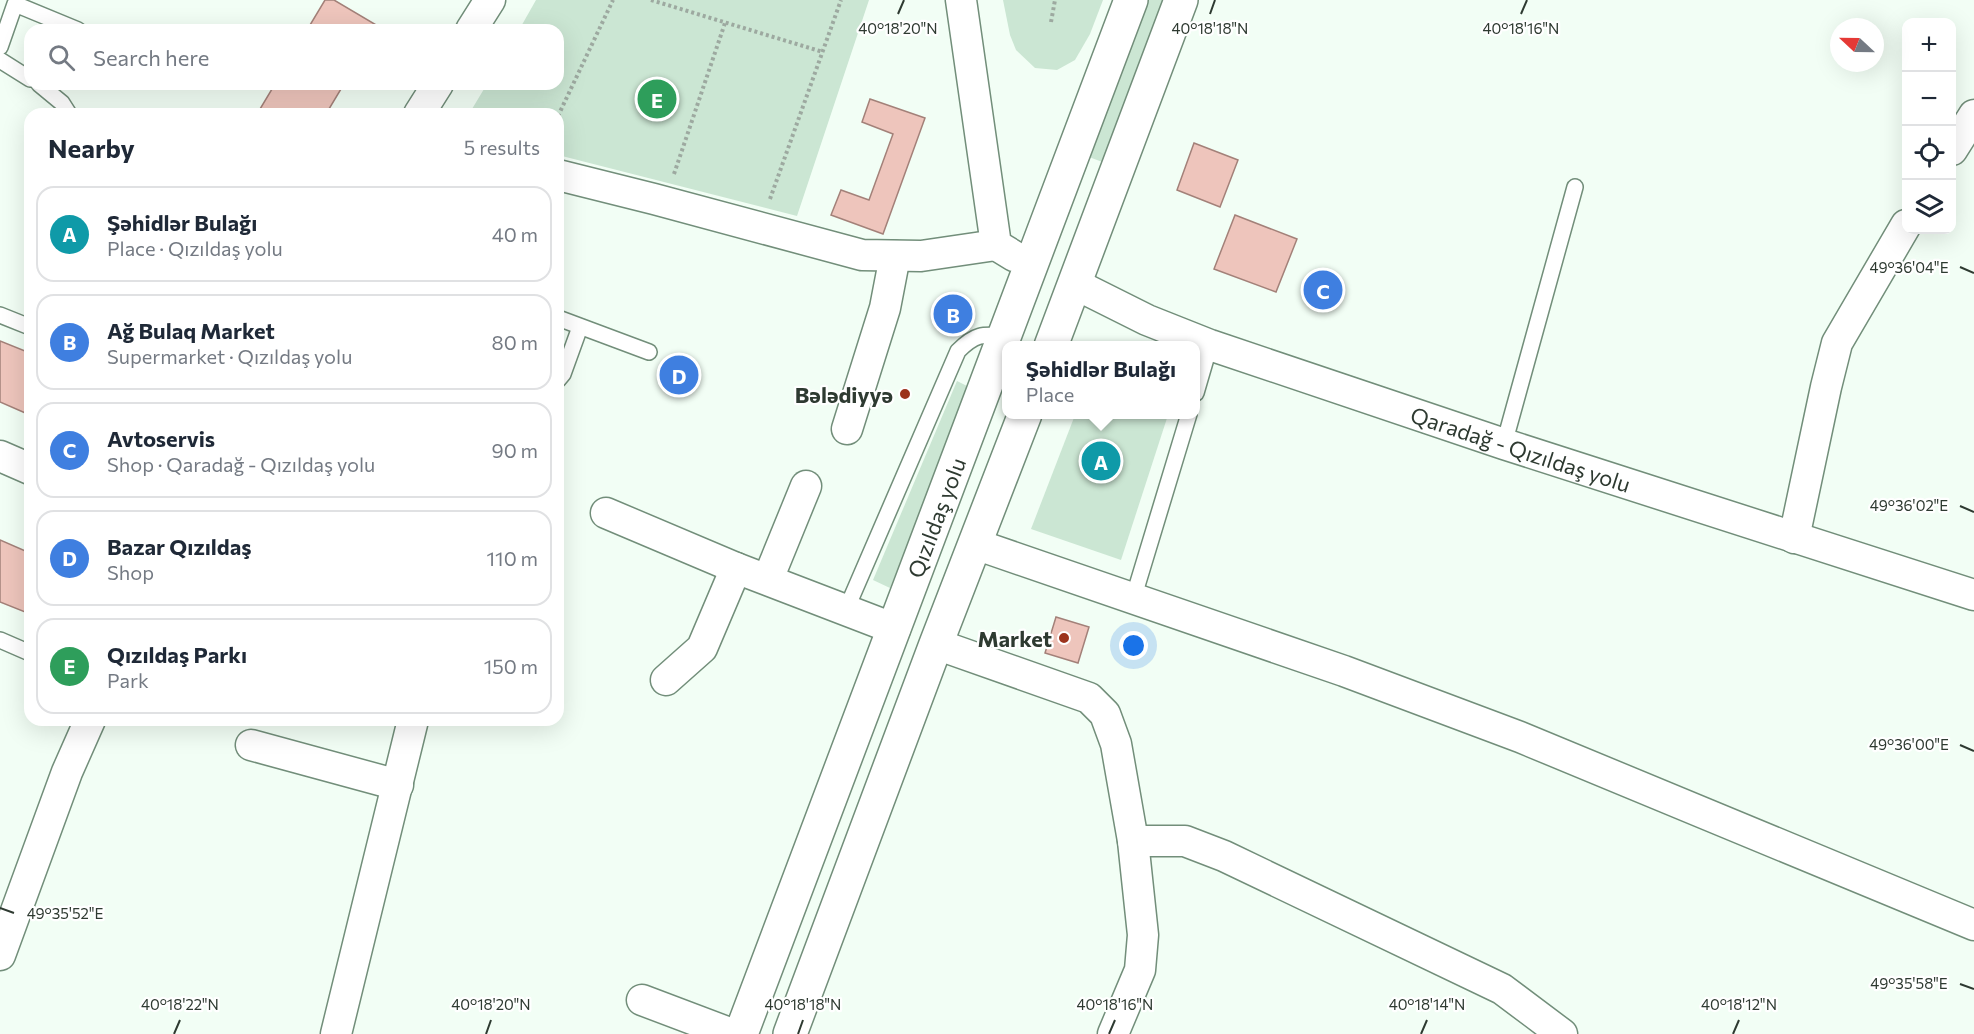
<!DOCTYPE html>
<html lang="en">
<head>
<meta charset="utf-8">
<style>
  body { margin:0; font-family:Commissioner,sans-serif; background:#f2f2f3; color:#1f2937 }
  .controls { position:absolute; right:18px; top:18px; display:grid; overflow:hidden; border-radius:12px; box-shadow:0 6px 24px #0002 }
  .controls button { width:54px; height:54px; display:grid; place-items:center; padding:0; border:0; border-bottom:2px solid #e0e1e3; background:#fff; color:#1f2937; font:30px sans-serif }
  .compass { position:absolute; left:1830px; top:18px; width:54px; height:54px; border-radius:50%; background:#fff; box-shadow:0 6px 24px #0002; rotate:292deg }
  .you { position:absolute; left:1134px; top:646px; width:21px; height:21px; margin:-15px; border:4px solid #fff; border-radius:50%; background:#1a73e8; box-shadow:0 0 0 9px #1a73e833 }
  .badge { display:grid; place-items:center; width:39px; height:39px; border-radius:50%; background:#db2777; color:#fff; font-size:20px; font-weight:700 }
  .pin { position:absolute; translate:-50% -50%; border:3px solid #fff; box-shadow:0 2px 6px #0006 }
  .popup { position:absolute; left:1002px; top:341px; width:198px; height:78px; box-sizing:border-box; display:grid; place-content:center; border-radius:12px; background:#fff; filter:drop-shadow(0 2px 4px #0005); font-size:20px; white-space:nowrap; color:#747a83 }
  .popup b { font-size:22px; color:#1f2937 }
  .popup::after { content:''; position:absolute; left:50%; top:100%; margin-left:-12px; border:12px solid transparent; border-top-color:#fff }
  .list { margin:0; padding:0; list-style:none }
  h2 { display:flex; justify-content:space-between; align-items:center; height:78px; margin:0; padding:0 24px; font-size:26px }
  h2 small { font-size:20px; font-weight:400; color:#747a83 }
  .list li { display:grid; grid-template-columns:39px 1fr auto; gap:18px; align-items:center; box-sizing:border-box; height:96px; margin:0 12px 12px; padding:0 12px; border:2px solid #e0e1e3; border-radius:18px }
  .list b { display:block; font-size:22px; white-space:nowrap }
  .list p { margin:0; font-size:20px; white-space:nowrap; color:#747a83 }
  .list em { font-size:20px; font-style:normal; color:#747a83 }
  .icon { flex:none; width:33px; height:33px; fill:none; stroke:currentColor; stroke-width:2; stroke-linecap:round; stroke-linejoin:round }
  .map { position:relative; flex:none; width:1974px; height:1034px; overflow:hidden }
  .search { position:absolute; background:#fff; box-shadow:0 6px 24px #0002; left:24px; top:24px; width:540px; height:66px; display:flex; align-items:center; gap:15px; box-sizing:border-box; padding:0 21px; border-radius:18px; color:#747a83; font-size:22px }
  .panel { position:absolute; background:#fff; box-shadow:0 6px 24px #0002; left:24px; top:108px; width:540px; height:618px; border-radius:18px }
  .map>svg:first-child { display:block }
</style>
</head>
<body>
<div class="map">
<svg width="1974" height="1034" viewBox="0 0 1974 1034">
  <rect width="100%" height="100%" fill="#f2fef5"/>
  <g fill="#cbe6d3">
    <path d="M 536,0 L 869,0 L 797,216 L 558,155 L 558,114 L 469,114 L 487,84 L 558,84 L 558,30 L 519,30 Z"/>
    <path d="M 1003,0 L 1103,0 L 1090,34 L 1075,60 L 1057,70 L 1035,68 L 1016,50 L 1010,35 Z"/>
    <path d="M 1148,0 L 1165,0 L 1105,163 L 1089,157 Z"/>
    <path d="M 957,381 L 971,388 L 890,588 L 873,580 Z"/>
    <path d="M 1075,415 L 1168,415 L 1121,560 L 1031,529 Z"/>
  </g>
  <g fill="#eec5bc" stroke="#a38179" stroke-width="1.5">
    <path d="M 325,0 L 334,0 L 378,26 L 376,30 L 307,30 Z"/>
    <path d="M 275,84 L 344,84 L 326,114 L 257,114 Z"/>
    <path d="M 870,99 L 925,118 L 883,234 L 831,215 L 841,190 L 869,200 L 893,134 L 862,122 Z"/>
    <path d="M 1194,143 L 1238,160 L 1220,207 L 1177,190 Z"/>
    <path d="M 1235,215 L 1297,239 L 1276,292 L 1214,269 Z"/>
    <path d="M 0,341 L 30,353 L 30,415 L 0,402 Z"/>
    <path d="M 0,540 L 30,553 L 30,614 L 0,602 Z"/>
    <path d="M 1056,617 L 1089,627 L 1078,663 L 1045,653 Z"/>
  </g>
  <g fill="none" stroke-linecap="round" stroke-linejoin="round">
    <defs>
      <g id="lane">
        <path d="M 0,47 L 15,4 L 78,30"/>
        <path d="M 0,60 L 30,79"/>
        <path d="M 39,84 L 62,103 L 69,114"/>
        <path d="M 0,315 L 30,327"/>
        <path d="M 558,318 L 649,352"/>
        <path d="M 558,380 L 563,374 L 580,327"/>
        <path d="M 1196,393 L 1210,345"/>
        <path d="M 1504,444 L 1575,187"/>
        <path d="M 1133,599 L 1189,414"/>
        <path d="M 846,610 L 958,351 C 975,334 982,334 1005,336"/>
        <path d="M 0,640 L 30,653"/>
      </g>
      <g id="street">
        <path d="M 961,0 L 996,245 L 1014,256"/>
        <path d="M 471,30 L 490,0"/>
        <path d="M 419,114 L 438,84"/>
        <path d="M 1952,150 L 1974,115"/>
        <path d="M 558,175 L 654,199 L 862,255 L 921,256 L 996,245"/>
        <path id="s1" d="M 1075,284 L 1147,320 L 1210,345 L 1504,444 L 1974,595"/>
        <path d="M 847,429 L 885,308 L 895,256"/>
        <path d="M 0,456 L 30,469"/>
        <path d="M 606,513 L 736,568 L 895,629"/>
        <path d="M 1794,538 L 1826,387 L 1837,343 L 1906,225"/>
        <path d="M 975,544 L 1344,671 L 1520,737 L 1974,925"/>
        <path d="M 768,579 L 806,486"/>
        <path d="M 936,644 L 1089,698 L 1105,714 L 1116,744 L 1133,841 L 1143,935 L 1140,970 L 1113,1034"/>
        <path d="M 666,680 L 702,648 L 736,568"/>
        <path d="M 251,745 L 398,785"/>
        <path d="M 1133,841 L 1185,841 L 1224,856 L 1502,989 L 1562,1034"/>
        <path d="M 0,955 L 67,772 L 90,720"/>
        <path d="M 642,1000 L 732,1034"/>
        <path d="M 336,1034 L 413,720"/>
      </g>
      <g id="secondary">
        <path d="M 1051,346 L 1181,0"/>
        <path id="s2" d="M 741,1034 L 1131,0"/>
        <path d="M 790,1034 L 936,644 L 1025,414"/>
      </g>
    </defs>
    <use href="#lane" stroke="#728e7a" stroke-width="18"/>
    <use href="#street" stroke="#728e7a" stroke-width="33"/>
    <use href="#secondary" stroke="#728e7a" stroke-width="36"/>
    <g stroke="#9da9a0" stroke-width="4" stroke-dasharray="3 3" stroke-linecap="butt">
      <path d="M 651,0 L 823,52"/>
      <path d="M 1051,22 L 1055,0"/>
      <path d="M 558,116 L 613,0"/>
      <path d="M 674,174 L 725,23"/>
      <path d="M 770,199 L 841,0"/>
    </g>
    <use href="#lane" stroke="#fff" stroke-width="15"/>
    <use href="#street" stroke="#fff" stroke-width="30"/>
    <use href="#secondary" stroke="#fff" stroke-width="33"/>
  </g>
  <path fill="none" stroke="#2e3a31" stroke-width="2" d="M 898,14 L 904,0M 1210,14 L 1215,0M 1521,14 L 1527,0M 1960,267 L 1974,273M 1960,506 L 1974,512M 1960,745 L 1974,751M 0,908 L 14,913M 1960,984 L 1974,989M 174,1034 L 180,1020M 486,1034 L 491,1020M 798,1034 L 803,1020M 1109,1034 L 1115,1020M 1421,1034 L 1427,1020M 1733,1034 L 1739,1020"/>
  <g fill="#9c331c" stroke="#fff" stroke-width="2">
    <circle cx="905" cy="394" r="6"/>
    <circle cx="1064" cy="638" r="6"/>
  </g>
  <g text-anchor="middle" dominant-baseline="central" stroke-width="4.5" stroke-linejoin="round" paint-order="stroke">
    <g font-size="22" font-weight="bold" fill="#2e3a31" stroke="#fff" text-anchor="end">
      <text x="893" y="394">Bələdiyyə</text>
      <text x="1052" y="638">Market</text>
    </g>
    <g font-size="22" fill="#2e3a31" stroke="#fff">
      <text stroke="none"><textPath href="#s1" startOffset="476">Qaradağ - Qızıldaş yolu</textPath></text>
      <text stroke="none"><textPath href="#s2" startOffset="552">Qızıldaş yolu</textPath></text>
    </g>
  </g>
  <g font-size="15" text-anchor="middle" fill="#2e3a31" stroke="#fff" stroke-width="4.5" stroke-linejoin="round" paint-order="stroke">
    <text x="898" y="34">40°18'20"N</text>
    <text x="1210" y="34">40°18'18"N</text>
    <text x="1521" y="34">40°18'16"N</text>
    <text x="1909" y="273">49°36'04"E</text>
    <text x="1909" y="511">49°36'02"E</text>
    <text x="1909" y="750">49°36'00"E</text>
    <text x="65" y="919">49°35'52"E</text>
    <text x="1909" y="989">49°35'58"E</text>
    <text x="180" y="1010">40°18'22"N</text>
    <text x="491" y="1010">40°18'20"N</text>
    <text x="803" y="1010">40°18'18"N</text>
    <text x="1115" y="1010">40°18'16"N</text>
    <text x="1427" y="1010">40°18'14"N</text>
    <text x="1739" y="1010">40°18'12"N</text>
  </g>
</svg>
<div class="controls">
<button>+</button>
<button>−</button>
<button><svg class="icon" aria-label="locate" viewBox="0 0 24 24"><circle cx="12" cy="12" r="6"/><path d="M12 2v4M12 18v4M2 12h4M18 12h4"/></svg></button>
<button><svg class="icon" aria-label="layers" viewBox="0 0 24 24"><path d="M12 4l9 5-9 5-9-5zM3 14l9 5 9-5"/></svg></button>
</div>
<svg class="compass" viewBox="-18 -18 36 36"><path d="M0-13l5 13h-10z" fill="#e53935"/><path d="M0 13l5-13h-10z" fill="#747a83"/></svg>
<div class="you"></div>
<div class="pin badge" style="left:1101px;top:461px;background:#0f9aa8">A</div>
<div class="popup"><b>Şəhidlər Bulağı</b>Place</div>
<div class="pin badge" style="left:953px;top:314px;background:#3f7fe0">B</div>
<div class="pin badge" style="left:1323px;top:290px;background:#3f7fe0">C</div>
<div class="pin badge" style="left:679px;top:375px;background:#3f7fe0">D</div>
<div class="pin badge" style="left:657px;top:99px;background:#2e9e5b">E</div>
<div class="search"><svg class="icon" aria-label="search" viewBox="0 0 24 24"><circle cx="10" cy="10" r="6"/><path d="M15 15l6 6"/></svg>Search here</div>
<section class="panel">
<h2>Nearby<small>5 results</small></h2>
<ul class="list">
<li><span class="badge" style="background:#0f9aa8">A</span><div><b>Şəhidlər Bulağı</b><p>Place · Qızıldaş yolu</p></div><em>40 m</em></li>
<li><span class="badge" style="background:#3f7fe0">B</span><div><b>Ağ Bulaq Market</b><p>Supermarket · Qızıldaş yolu</p></div><em>80 m</em></li>
<li><span class="badge" style="background:#3f7fe0">C</span><div><b>Avtoservis</b><p>Shop · Qaradağ - Qızıldaş yolu</p></div><em>90 m</em></li>
<li><span class="badge" style="background:#3f7fe0">D</span><div><b>Bazar Qızıldaş</b><p>Shop</p></div><em>110 m</em></li>
<li><span class="badge" style="background:#2e9e5b">E</span><div><b>Qızıldaş Parkı</b><p>Park</p></div><em>150 m</em></li>
</ul>
</section>
</div>
</body>
</html>
